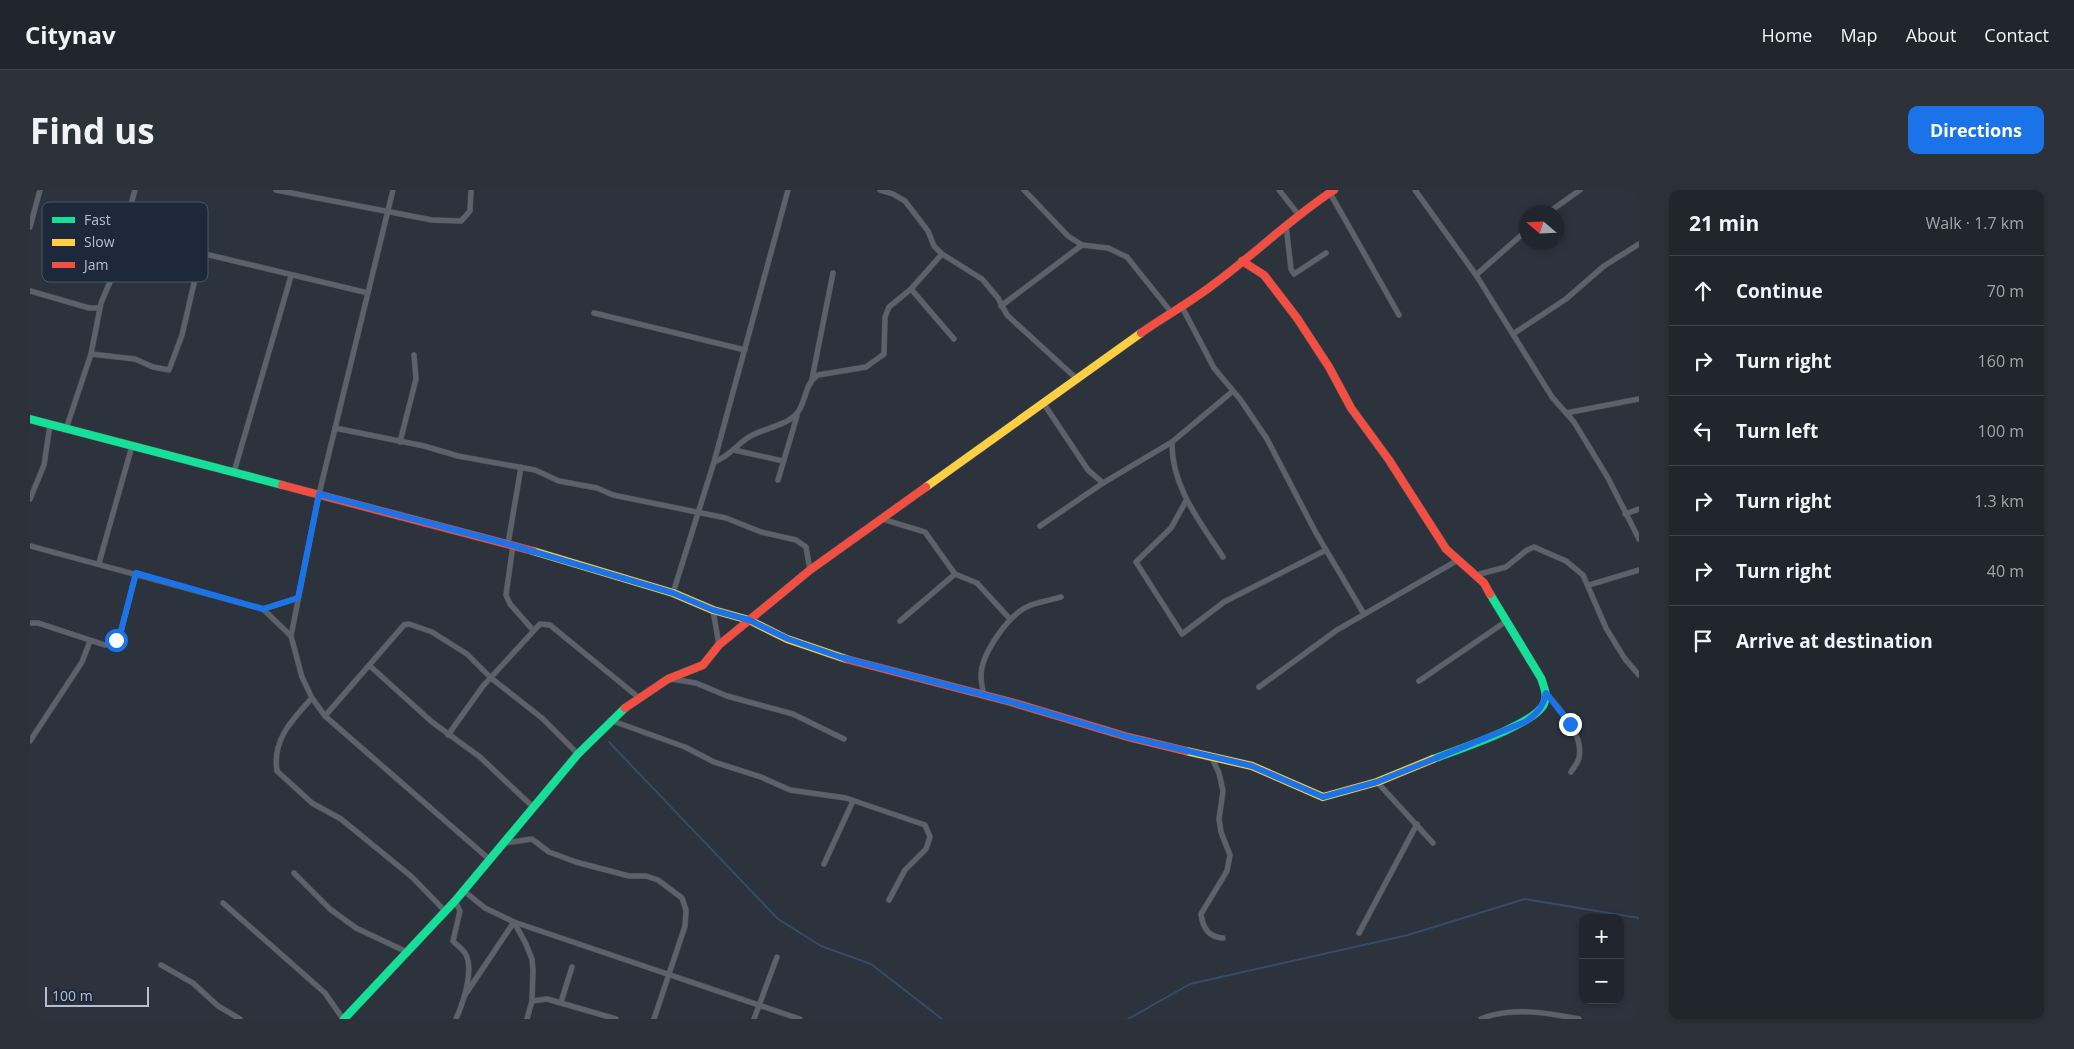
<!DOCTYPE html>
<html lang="en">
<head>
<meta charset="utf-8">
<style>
  body { margin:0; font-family:"Open Sans",sans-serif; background:#2d323a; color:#f1f3f6 }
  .controls { position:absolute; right:15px; bottom:15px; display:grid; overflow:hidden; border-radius:10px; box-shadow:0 2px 8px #0003 }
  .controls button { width:45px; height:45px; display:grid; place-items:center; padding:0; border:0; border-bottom:1px solid #3e434a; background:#21262e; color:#f1f3f6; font:25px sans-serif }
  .compass { position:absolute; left:1489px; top:15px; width:45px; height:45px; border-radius:50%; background:#21262e; box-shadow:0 2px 8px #0003; rotate:289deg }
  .scale { position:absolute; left:15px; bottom:12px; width:104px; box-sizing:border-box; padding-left:5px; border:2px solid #b6bfce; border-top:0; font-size:14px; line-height:18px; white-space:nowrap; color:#b6bfce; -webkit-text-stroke:4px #1d293a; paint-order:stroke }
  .stop { position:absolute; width:15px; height:15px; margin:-11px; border:4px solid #1a73e8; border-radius:50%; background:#fff }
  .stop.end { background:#1a73e8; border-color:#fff; box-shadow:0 1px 5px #0008 }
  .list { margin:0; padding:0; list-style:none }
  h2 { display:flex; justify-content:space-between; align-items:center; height:65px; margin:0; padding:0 20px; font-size:21px }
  h2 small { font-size:16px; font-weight:400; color:#a2a5aa }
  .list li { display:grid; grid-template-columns:32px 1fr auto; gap:15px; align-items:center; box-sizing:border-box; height:70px; padding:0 20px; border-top:1px solid #3e434a }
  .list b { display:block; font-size:19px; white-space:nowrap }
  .list em { font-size:16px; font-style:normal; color:#a2a5aa }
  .icon { flex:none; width:28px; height:28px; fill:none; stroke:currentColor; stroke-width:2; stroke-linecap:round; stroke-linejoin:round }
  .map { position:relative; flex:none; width:1609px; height:829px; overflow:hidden; border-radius:10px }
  header { display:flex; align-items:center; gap:30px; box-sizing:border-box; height:70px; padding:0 25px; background:#21262e; border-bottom:1px solid #3e434a }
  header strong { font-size:24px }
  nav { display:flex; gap:28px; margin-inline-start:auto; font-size:18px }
  .intro { display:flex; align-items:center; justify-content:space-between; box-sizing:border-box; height:120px; padding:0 30px }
  h1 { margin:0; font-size:35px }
  .button { padding:12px 22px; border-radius:10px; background:#1a73e8; color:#fff; font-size:18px; font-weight:700 }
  main { display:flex; gap:30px; padding:0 30px }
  aside { flex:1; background:#21262e; border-radius:10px; box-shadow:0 2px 8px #0003 }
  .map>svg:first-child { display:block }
</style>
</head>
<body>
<header>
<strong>Citynav</strong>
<nav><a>Home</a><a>Map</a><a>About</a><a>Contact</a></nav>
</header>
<div class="intro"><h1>Find us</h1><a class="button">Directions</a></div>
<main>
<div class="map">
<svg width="1609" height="829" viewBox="0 0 1609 829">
  <rect width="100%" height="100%" fill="#2c333d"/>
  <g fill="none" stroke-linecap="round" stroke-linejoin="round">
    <g stroke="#354b6a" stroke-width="2">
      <path d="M 579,552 L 748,729 L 791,756 L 841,774 L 912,829"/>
      <path d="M 1098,829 L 1160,794 L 1378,745 L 1495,709 L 1609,728"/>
    </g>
    <defs>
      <g id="street">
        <path d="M 246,0 L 402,30 L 431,31 L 440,21 L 441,0"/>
        <path d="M 363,0 L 289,304 L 261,446 L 272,487 L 282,508 L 295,526 L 459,669"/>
        <path d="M 850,0 L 863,4 L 875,11 L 898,41 L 904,56 L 912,64 L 952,89 L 968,108 L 977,125 L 1048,190"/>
        <path d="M 994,0 L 1038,46 L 1052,55 L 1078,58 L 1097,67 L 1141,122"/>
        <path d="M 1249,0 L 1268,24"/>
        <path d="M 1385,0 L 1446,85 L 1522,207 L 1544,232 L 1578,288 L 1609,349"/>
        <path d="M 1300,3 L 1369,125"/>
        <path d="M 1519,22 L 1550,0"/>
        <path d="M 1256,35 L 1261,79 L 1264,84 L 1296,63"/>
        <path d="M 0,37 L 10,0"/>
        <path d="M 97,52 L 129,50 L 171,63 L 338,103"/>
        <path d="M 1446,85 L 1496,41"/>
        <path d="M 881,99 L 924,149"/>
        <path d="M 0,101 L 59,118 L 70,118"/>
        <path d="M 1151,115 L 1184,178 L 1210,209 L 1237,249 L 1286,343 L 1334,424"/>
        <path d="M 971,116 L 1052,55"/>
        <path d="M 564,123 L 715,160"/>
        <path d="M 1483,144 L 1536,109 L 1574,76 L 1609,54"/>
        <path d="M 61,164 L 105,169 L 123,177 L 139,180 L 152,145 L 171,63"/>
        <path d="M 782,189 L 803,83"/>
        <path d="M 1014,214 L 1058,280 L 1073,293 L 1142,252 L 1203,201"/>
        <path d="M 1536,223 L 1609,209"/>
        <path d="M 305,238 L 394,256 L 428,266 L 505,280 L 529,291 L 567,298 L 583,305 L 696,328 L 731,342 L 766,350 L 776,357 L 780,380"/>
        <path d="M 36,239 L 61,164 L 71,113 L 97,52 L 96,32 L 105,0"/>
        <path d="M 370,252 L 386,189 L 384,165"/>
        <path d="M 1142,252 C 1141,296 1170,332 1193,367"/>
        <path d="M 704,260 L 753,271"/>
        <path d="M 684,272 C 699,267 706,255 719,247 C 733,238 758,236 768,222 C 776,211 775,193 788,185 L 836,177 L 854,164 L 855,127 L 859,117 L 881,99 L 912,64"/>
        <path d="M 204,282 L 261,86"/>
        <path d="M 748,290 L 767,226"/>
        <path d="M 0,309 L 14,275 L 20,235"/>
        <path d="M 1156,311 L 1141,338 L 1106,372 L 1152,444 L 1194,412 L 1296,360"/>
        <path d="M 1595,324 L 1609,319"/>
        <path d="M 852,329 L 895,342 L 925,384 L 947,393 L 980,429"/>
        <path d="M 1010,336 L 1073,293"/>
        <path d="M 478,354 L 491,277"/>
        <path d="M 483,355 L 476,405 L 480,414 L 503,440"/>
        <path d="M 0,356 L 233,419 L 261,446"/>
        <path d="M 69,373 L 102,256"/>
        <path d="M 1446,385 L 1476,377 L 1497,360 L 1504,357 L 1536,371 L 1553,385 L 1576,438 L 1595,469 L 1609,485"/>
        <path d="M 1559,395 L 1609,380"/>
        <path d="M 643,403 L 684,272 L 758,0"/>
        <path d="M 233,419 L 268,408"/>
        <path d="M 683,420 L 689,455"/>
        <path d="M 870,431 L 925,384"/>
        <path d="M 0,433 L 8,433 L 75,455 L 81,454 L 91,441 L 106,383"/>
        <path d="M 340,476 L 402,532 L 450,567 L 503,617"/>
        <path d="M 641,489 L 666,493 L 697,506 L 763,524 L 814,549"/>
        <path d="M 1389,491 L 1475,432"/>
        <path d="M 1229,497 L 1307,440 L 1428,370"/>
        <path d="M 1516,503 C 1530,520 1554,543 1549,568 C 1548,573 1543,578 1541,582"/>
        <path d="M 954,506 C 953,500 951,493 951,486 C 951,464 979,423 1001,415 C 1010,412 1021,410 1031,407"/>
        <path d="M 282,508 C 262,530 242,550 247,581 L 282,613 L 311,629 L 382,687 L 415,721"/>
        <path d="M 295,526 L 374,435 L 379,434 L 402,442 L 437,464 L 461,488 L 512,528 L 548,564"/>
        <path d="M 580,530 L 655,557 L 684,572 L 731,587 L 760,600 L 816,608 L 895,635 L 900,647 L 896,659 L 875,680 L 859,710"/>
        <path d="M 418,545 L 453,496 L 510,434 L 520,435 L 608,507"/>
        <path d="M 0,551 L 52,472 L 60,451"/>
        <path d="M 1182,568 L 1189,583 L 1193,601 L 1189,629 L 1191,642 L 1200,665 L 1197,681 L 1171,724 C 1173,739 1179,747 1193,748"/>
        <path d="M 1347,592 L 1403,653"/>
        <path d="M 475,653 L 502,649 L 519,662 L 546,672 L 599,686 L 616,686 L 628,690 L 652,708 L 656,720 L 655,736 L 624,829"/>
        <path d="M 794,674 L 823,611"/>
        <path d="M 264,683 L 300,719 L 326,738 L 377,762"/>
        <path d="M 434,701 L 455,718 L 484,732 L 495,752 L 502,769 L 503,780 L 502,811 L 497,829"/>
        <path d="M 425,711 L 430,721 L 423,751 C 427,755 432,759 435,763 C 445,779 433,813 426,829"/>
        <path d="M 193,713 L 295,803 L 313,829"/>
        <path d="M 1329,743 L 1387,634"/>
        <path d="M 131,775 L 163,793 L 188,816 L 210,829"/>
        <path d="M 435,805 L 484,732 L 770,829"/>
        <path d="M 502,811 L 517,809 L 586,829"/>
        <path d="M 531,812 L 542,777"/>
        <path d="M 724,829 L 747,767"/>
        <path d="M 1451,829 C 1480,816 1519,823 1549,829"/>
      </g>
      <g id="fast">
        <path d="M 0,229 L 252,295"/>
        <path d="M 1403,569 C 1426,560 1504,535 1514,514 C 1518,505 1514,497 1511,488 L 1460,404"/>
        <path d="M 314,829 L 425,711 L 548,564 L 595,518"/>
      </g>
      <g id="slow">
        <path d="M 896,297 L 1111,143"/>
        <path d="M 503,361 L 643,403 L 683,420 L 719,430 L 757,449 L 816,469"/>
        <path d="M 1156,561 L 1222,576 L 1293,607 L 1347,592 L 1403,569"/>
      </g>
      <g id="jam">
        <path d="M 1212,71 L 1234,85 L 1267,128 L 1299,177 L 1321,218 L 1359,270 L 1416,359 L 1454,393 L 1460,404"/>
        <path d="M 1111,143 C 1135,126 1161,112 1184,94 C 1225,64 1261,28 1304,0"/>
        <path d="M 252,295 L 503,361"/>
        <path d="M 816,469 L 981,512 L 1098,547 L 1156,561"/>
        <path d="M 595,518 L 638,489 L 673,475 L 689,455 L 780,380 L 896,297"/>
      </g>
    </defs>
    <use href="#street" stroke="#494e55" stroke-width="6"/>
    <use href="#fast" stroke="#494e55" stroke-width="9"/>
    <use href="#slow" stroke="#494e55" stroke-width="9"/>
    <use href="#jam" stroke="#494e55" stroke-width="9"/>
    <use href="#street" stroke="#5d626a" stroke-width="5"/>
    <use href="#fast" stroke="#16e098" stroke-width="8"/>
    <use href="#slow" stroke="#ffcf43" stroke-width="8"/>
    <use href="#jam" stroke="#f24e42" stroke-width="8"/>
  </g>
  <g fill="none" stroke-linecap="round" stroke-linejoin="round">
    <path stroke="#1a73e8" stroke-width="6" d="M 86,450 L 91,441 L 106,383 L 233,419 L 268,408 L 289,304 L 478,354 L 643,403 L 683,420 L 719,430 L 758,449 L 810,467 L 981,512 L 1098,547 L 1222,576 L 1293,607 L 1347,592 L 1495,532 C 1507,524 1513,517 1516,503 L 1540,534"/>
  </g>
  <rect x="12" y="12" width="166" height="80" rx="8" fill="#1d293a" stroke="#4b5666" stroke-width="1"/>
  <rect x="22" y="27" width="23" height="6" fill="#16e098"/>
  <rect x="22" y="49" width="23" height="7" fill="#ffcf43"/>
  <rect x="22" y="72" width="23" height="6" fill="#f24e42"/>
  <g font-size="14" fill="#b6bfce">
    <text x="54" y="35">Fast</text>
    <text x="54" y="57">Slow</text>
    <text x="54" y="80">Jam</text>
  </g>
</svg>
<div class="controls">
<button>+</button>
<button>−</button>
</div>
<svg class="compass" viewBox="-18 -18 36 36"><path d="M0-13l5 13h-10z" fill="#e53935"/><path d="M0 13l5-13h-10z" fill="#a2a5aa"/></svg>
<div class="scale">100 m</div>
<div class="stop" style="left:86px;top:450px"></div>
<div class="stop end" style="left:1540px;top:534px"></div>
</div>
<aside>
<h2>21 min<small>Walk · 1.7 km</small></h2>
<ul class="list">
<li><svg class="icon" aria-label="ahead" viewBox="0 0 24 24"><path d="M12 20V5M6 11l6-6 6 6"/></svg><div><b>Continue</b></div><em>70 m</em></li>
<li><svg class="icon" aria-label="right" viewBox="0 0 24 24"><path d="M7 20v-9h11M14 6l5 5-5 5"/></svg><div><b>Turn right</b></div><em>160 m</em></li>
<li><svg class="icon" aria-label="left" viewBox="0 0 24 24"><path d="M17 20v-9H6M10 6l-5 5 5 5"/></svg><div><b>Turn left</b></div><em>100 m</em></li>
<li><svg class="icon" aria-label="right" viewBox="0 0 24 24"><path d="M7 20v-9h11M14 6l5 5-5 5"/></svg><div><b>Turn right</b></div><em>1.3 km</em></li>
<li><svg class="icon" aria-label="right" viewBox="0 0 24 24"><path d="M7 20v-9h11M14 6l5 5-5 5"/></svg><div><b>Turn right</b></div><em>40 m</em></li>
<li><svg class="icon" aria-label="arrive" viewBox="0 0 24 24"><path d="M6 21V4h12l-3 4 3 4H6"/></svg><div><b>Arrive at destination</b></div></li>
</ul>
</aside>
</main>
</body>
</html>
